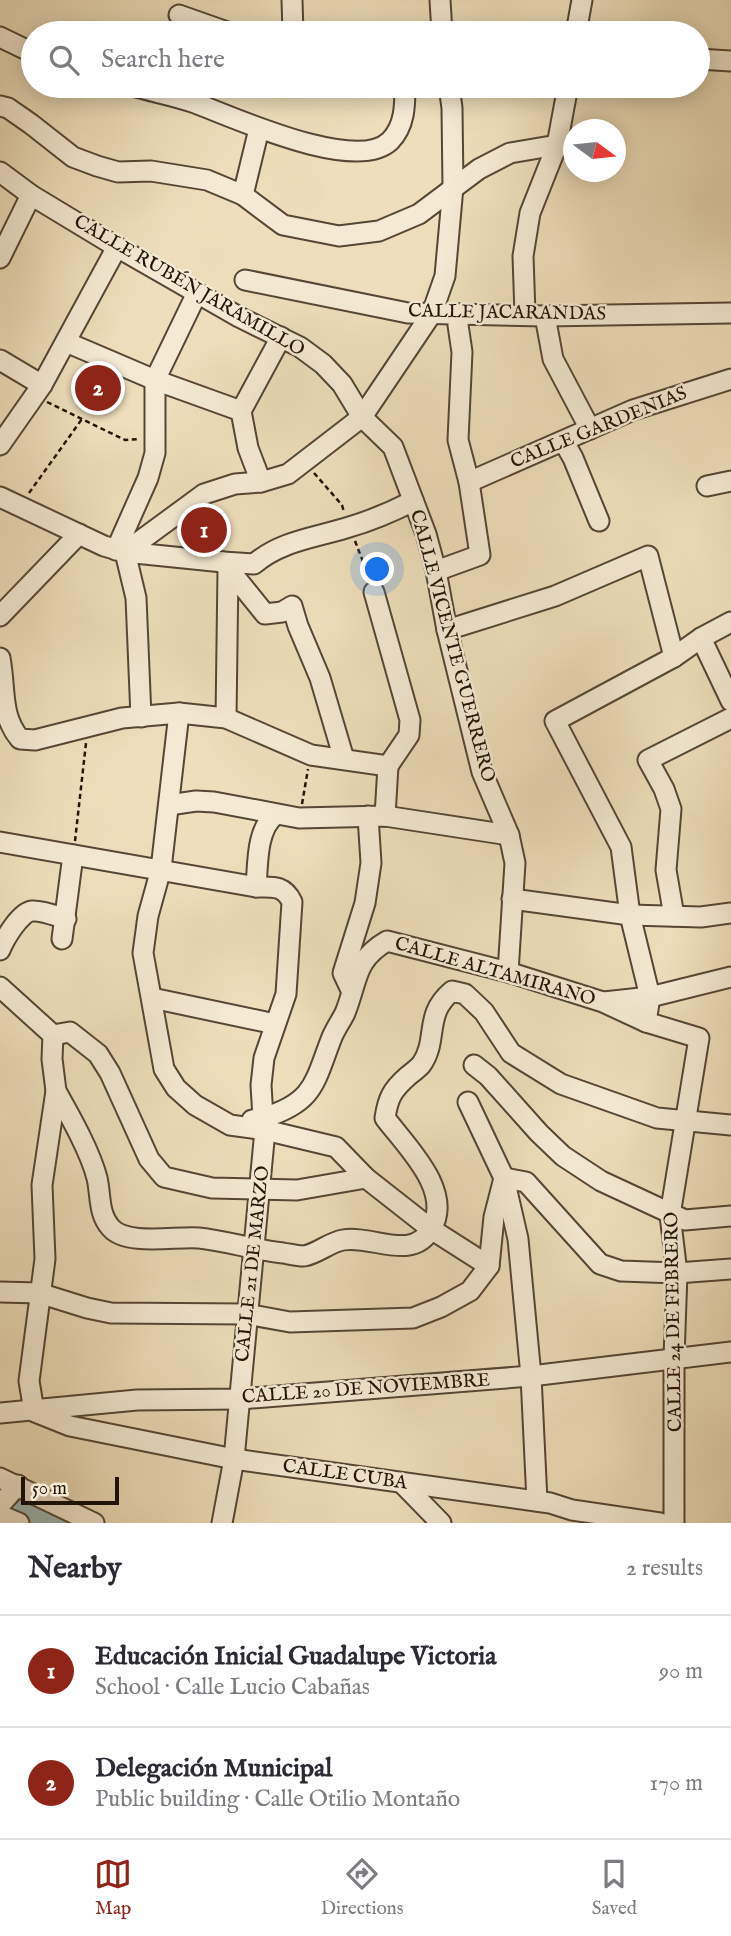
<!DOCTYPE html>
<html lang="en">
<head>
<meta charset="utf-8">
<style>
  body { margin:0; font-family:"IM FELL English",serif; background:#f7f7f7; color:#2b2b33 }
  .compass { position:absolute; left:563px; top:119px; width:63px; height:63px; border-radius:50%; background:#fff; box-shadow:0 4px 18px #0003; rotate:105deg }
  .scale { position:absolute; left:21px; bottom:18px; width:98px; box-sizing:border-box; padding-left:7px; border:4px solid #231408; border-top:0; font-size:19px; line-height:24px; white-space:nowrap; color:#231408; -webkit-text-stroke:5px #f4ead3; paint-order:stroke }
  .you { position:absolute; left:378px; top:570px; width:24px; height:24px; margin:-18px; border:5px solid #fff; border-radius:50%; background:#1a73e8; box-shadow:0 0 0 10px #1a73e833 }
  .badge { display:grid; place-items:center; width:46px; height:46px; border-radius:50%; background:#8f2418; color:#fff; font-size:23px; font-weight:700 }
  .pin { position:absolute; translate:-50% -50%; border:4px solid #fff; box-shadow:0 2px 7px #0006 }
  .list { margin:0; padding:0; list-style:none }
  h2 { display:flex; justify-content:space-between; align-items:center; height:91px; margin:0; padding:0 28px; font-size:30px }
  h2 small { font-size:23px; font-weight:400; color:#7c7c81 }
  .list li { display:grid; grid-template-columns:46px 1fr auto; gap:21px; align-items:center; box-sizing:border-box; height:112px; padding:0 28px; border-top:2px solid #e1e1e2 }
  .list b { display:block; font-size:26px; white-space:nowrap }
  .list p { margin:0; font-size:23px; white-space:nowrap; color:#7c7c81 }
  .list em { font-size:23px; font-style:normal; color:#7c7c81 }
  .icon { flex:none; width:38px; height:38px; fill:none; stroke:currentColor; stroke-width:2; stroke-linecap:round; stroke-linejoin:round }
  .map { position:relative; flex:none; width:731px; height:1523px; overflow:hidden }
  .search { position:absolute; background:#fff; box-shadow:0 4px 18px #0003; left:21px; right:21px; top:21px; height:77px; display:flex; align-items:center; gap:18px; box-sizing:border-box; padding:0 24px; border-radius:38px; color:#7c7c81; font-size:26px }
  .sheet { height:315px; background:#fff }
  nav { display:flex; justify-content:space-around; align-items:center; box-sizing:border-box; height:98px; border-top:2px solid #e1e1e2; background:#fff; font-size:19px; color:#7c7c81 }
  nav a { display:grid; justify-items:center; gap:4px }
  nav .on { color:#8f2418 }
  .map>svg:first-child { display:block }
</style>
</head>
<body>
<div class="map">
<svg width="731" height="1523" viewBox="0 0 731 1523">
  <rect width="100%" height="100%" fill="#eedebb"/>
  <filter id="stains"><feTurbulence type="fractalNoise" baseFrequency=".00286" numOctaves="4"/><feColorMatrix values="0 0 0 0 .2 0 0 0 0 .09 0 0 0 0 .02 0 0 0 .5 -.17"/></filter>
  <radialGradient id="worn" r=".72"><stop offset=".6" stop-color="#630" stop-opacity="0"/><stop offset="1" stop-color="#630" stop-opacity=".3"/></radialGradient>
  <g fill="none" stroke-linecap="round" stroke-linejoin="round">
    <path stroke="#9bbbb7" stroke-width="23" d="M 0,1497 L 57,1523"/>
    <defs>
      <g id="minor">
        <path d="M 292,0 L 293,33"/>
        <path d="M 440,0 L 442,33"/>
        <path d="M 179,15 L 230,33"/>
        <path d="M 576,33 L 582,0"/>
        <path d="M 0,37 L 33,53"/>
        <path d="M 698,59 L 731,61"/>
        <path d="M 133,86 C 153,92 175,96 195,103 C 233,117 356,174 390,141 C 405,126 405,105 405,86"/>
        <path d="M 0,106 L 8,108 L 31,124 L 73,157 L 97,166 L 118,172 L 151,171 L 207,180 L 243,195 L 283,225 L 339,236 L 379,231 L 419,214 L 479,169 L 510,153 L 557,145"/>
        <path d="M 0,172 L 31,195 L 117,247 L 239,317 L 300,347 L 323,364 L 342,384 L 362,417 L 393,447 L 426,534 L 436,571 L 447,630 L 482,772 L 509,835 L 515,863 L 508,972"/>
        <path d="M 243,195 L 259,129"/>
        <path d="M 0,258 L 31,195"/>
        <path d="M 245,280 L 408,313 L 545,316 L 731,313"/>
        <path d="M 525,314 L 523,256 L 530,213 L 557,145 L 568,86"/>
        <path d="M 545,316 L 553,359 L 590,429"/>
        <path d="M 66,342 L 155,380 L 241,411"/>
        <path d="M 0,360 L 42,385"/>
        <path d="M 564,442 L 573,458 L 599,521"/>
        <path d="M 0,445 L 42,385 L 117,247"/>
        <path d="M 261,482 L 248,448 L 241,411 L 281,337"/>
        <path d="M 469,482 L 633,410 L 731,379"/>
        <path d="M 707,486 L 731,481"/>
        <path d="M 0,497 L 104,546 L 125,552 L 204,494 L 235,484 L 261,482 L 288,474 L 362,417 L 432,313 L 445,276 L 453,187 L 452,108 L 449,86"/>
        <path d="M 116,550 L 148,478 L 155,453 L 155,380 L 197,293"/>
        <path d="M 223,562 L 254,564 C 281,541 314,538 346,528 C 370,521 392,512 413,501"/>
        <path d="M 436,571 L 480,555 L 469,482 L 458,440 L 462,352 L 458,325 L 460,314"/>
        <path d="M 374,592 L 410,720 L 409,735 L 388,766"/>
        <path d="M 0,616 L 79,534"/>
        <path d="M 447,630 L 555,596 L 648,556 L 674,657"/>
        <path d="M 701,638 L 731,701"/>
        <path d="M 0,658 C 6,690 0,715 20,739 L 35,740 L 122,718 L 179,713 L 226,718 L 311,755 L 388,766"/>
        <path d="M 179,713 L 161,869 L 148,916 L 143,953 L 164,1069 L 176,1088 L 195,1105 L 230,1125 L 265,1130 L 336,1147 L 366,1178 L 431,1229 L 489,1266"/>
        <path d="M 141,717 L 136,598 L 125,552 L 223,562 L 265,614 L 282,612 L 292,606 L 298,626 L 320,678 L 344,759"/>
        <path d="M 226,718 L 228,570"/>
        <path d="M 169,805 L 196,801 L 214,802 L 299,818 L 385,816 L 509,835"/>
        <path d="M 385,816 L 388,766"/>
        <path d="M 0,842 L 256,887 C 273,887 284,885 292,902 L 286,994 L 264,1058 L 261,1085 L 263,1118 L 252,1120"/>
        <path d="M 256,887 C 258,865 256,830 275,815"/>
        <path d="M 512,899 L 630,915 L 701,917 L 731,913"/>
        <path d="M 674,916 L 666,870 L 671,809 L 664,789 L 648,760 L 731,718"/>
        <path d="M 62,939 L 73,855"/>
        <path d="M 0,950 C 4,940 20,912 32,911 C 42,910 56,916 66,919"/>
        <path d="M 0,987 L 53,1035 L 70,1032 L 98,1054 L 110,1073 L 149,1159 L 164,1177 L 212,1188 L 297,1190 L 366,1178"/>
        <path d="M 351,990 L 343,973 L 365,903 L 371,863 L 368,816"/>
        <path d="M 152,998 L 275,1024"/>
        <path d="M 604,1002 L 650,997 L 731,977"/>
        <path d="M 646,1022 L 650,997 L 630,915 L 621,847 L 555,721 L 674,657 L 701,638 L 731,622"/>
        <path d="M 474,1065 L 488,1076 L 539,1133 L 563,1156 L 601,1181 L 685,1220 L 731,1216"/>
        <path d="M 56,1091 C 70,1116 90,1151 97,1178 C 101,1195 98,1214 111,1228 C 127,1246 176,1236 199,1238 C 227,1241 254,1250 283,1253 C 289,1254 297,1256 304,1256 C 317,1254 330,1242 343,1240 C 373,1235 412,1262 431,1229 C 454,1191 406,1146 385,1118 C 388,1098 392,1090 408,1076 C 412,1073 417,1069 421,1065 C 439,1040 423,1015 452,991 L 465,994 L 484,1012 L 511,1053 L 561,1084 L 657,1118 L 731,1125"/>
        <path d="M 468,1102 L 504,1178 L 518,1239 L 531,1376 L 537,1501"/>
        <path d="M 263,1118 C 315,1102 314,1083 332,1037 C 336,1028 341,1021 345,1013 C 358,981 354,960 387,941 L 508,972 L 603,1002 L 646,1022 L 699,1038 L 670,1215 L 677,1273 L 674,1358 L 674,1523"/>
        <path d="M 0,1292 L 39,1293 L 87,1308 L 111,1313 L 246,1314 L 290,1322 L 413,1318 L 441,1307 L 470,1291 L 489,1266 L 494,1217 L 504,1178 L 526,1182 L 600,1264 L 621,1271 L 677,1273 L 731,1269"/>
        <path d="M 34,1411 L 29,1381 L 45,1259 L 42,1185 L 56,1091 L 52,1059 L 53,1035"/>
        <path d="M 35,1412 L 70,1426 L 234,1459 L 550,1503 L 572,1510 L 660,1523"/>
        <path d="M 0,1413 L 137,1400 L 240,1399 L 531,1376 L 731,1352"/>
        <path d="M 0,1478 L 94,1523"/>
        <path d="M 402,1483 L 441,1523"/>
        <path d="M 0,1505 L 18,1485"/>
        <path d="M 0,1515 L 19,1523"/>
        <path d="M 222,1523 L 234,1459 L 265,1130"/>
      </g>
    </defs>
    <use href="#minor" stroke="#564635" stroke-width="23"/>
    <g stroke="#231408" stroke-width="2.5" stroke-dasharray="5 3.5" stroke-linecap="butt">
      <path d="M 47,402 L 125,440 L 140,439"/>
      <path d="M 314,473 L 342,505 L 344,512"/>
      <path d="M 29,493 L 82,419"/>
      <path d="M 355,541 L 369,577"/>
      <path d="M 302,804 L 308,769"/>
      <path d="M 75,841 L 86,743"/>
    </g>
    <use href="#minor" stroke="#f4ead3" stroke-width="19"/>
  </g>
  <g text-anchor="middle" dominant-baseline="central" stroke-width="5" stroke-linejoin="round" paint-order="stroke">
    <g font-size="19" fill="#231408" stroke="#f4ead3">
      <text transform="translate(189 286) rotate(30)">CALLE RUBÉN JARAMILLO</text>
      <text transform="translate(507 313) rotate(1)">CALLE JACARANDAS</text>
      <text transform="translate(599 428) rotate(-22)">CALLE GARDENIAS</text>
      <text transform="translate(452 646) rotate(75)">CALLE VICENTE GUERRERO</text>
      <text transform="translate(495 972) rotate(16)">CALLE ALTAMIRANO</text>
      <text transform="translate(253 1264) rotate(-84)">CALLE 21 DE MARZO</text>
      <text transform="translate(674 1322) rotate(-91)">CALLE 24 DE FEBRERO</text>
      <text transform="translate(366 1389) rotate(-4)">CALLE 20 DE NOVIEMBRE</text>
      <text transform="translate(345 1475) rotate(8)">CALLE CUBA</text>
    </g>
  </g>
  <rect width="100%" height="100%" filter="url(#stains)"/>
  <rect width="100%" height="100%" fill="url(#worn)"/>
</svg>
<svg class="compass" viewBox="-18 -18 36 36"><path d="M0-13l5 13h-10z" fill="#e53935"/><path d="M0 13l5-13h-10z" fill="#7c7c81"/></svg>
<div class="scale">50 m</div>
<div class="you"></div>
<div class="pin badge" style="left:204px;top:530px">1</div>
<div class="pin badge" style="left:98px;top:388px">2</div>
<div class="search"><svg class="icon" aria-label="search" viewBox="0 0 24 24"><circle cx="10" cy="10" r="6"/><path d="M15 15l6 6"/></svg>Search here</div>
</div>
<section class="sheet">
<h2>Nearby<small>2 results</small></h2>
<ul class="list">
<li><span class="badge">1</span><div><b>Educación Inicial Guadalupe Victoria</b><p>School · Calle Lucio Cabañas</p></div><em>90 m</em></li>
<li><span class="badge">2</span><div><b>Delegación Municipal</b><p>Public building · Calle Otilio Montaño</p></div><em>170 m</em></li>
</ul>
</section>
<nav>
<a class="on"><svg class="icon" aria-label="map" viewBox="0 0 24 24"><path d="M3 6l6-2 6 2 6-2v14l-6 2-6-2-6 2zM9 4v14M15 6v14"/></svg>Map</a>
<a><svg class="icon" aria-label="directions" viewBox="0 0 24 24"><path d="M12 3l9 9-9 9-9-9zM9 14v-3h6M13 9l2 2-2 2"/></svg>Directions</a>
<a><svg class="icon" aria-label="saved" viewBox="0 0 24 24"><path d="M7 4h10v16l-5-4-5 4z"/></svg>Saved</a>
</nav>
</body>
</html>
